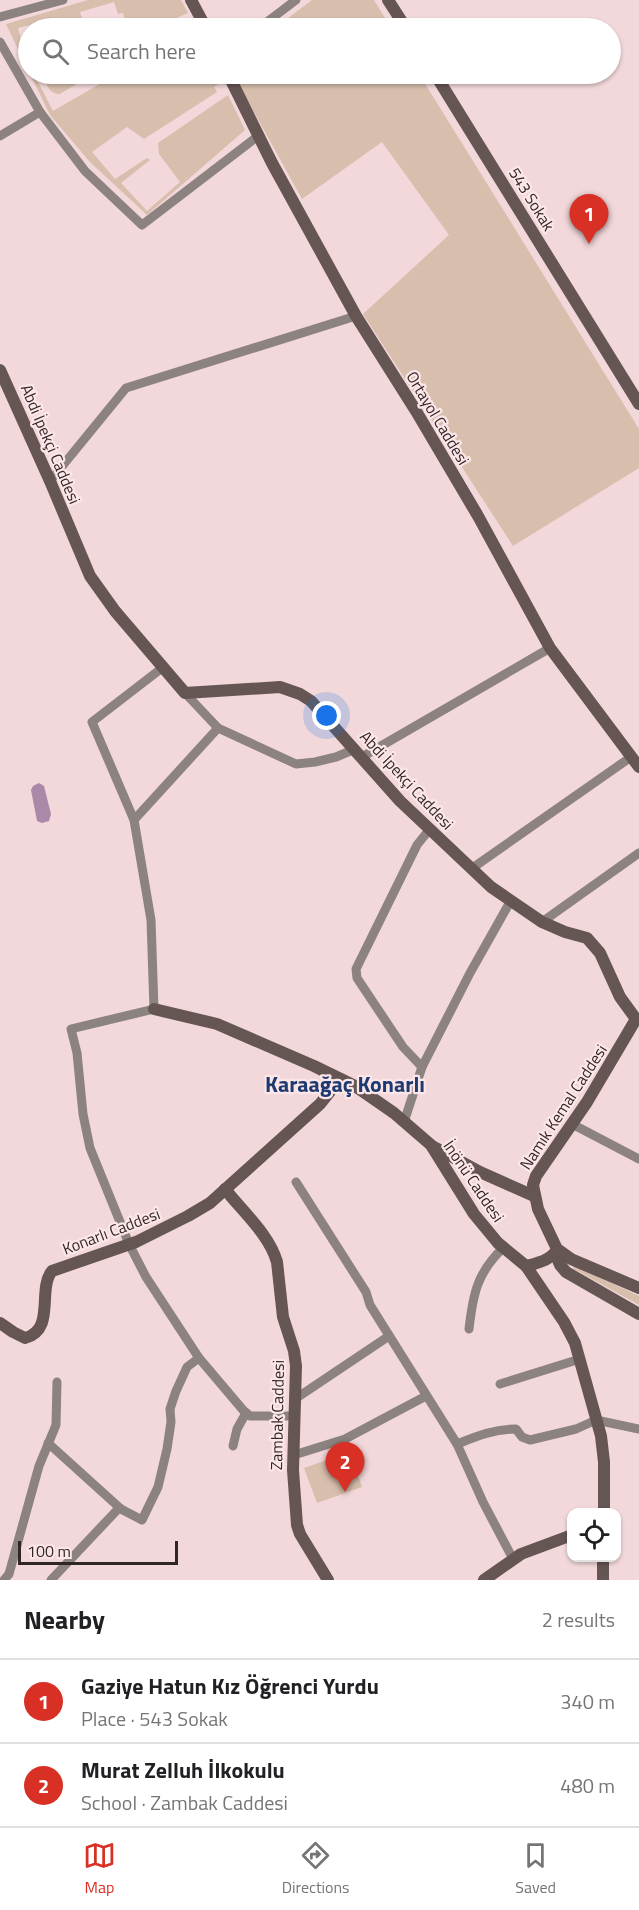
<!DOCTYPE html>
<html lang="en">
<head>
<meta charset="utf-8">
<style>
  body { margin:0; font-family:"Titillium Web",sans-serif; background:#f2f2f2; color:#202124 }
  .controls { position:absolute; right:18px; bottom:18px; display:grid; overflow:hidden; border-radius:12px; box-shadow:0 2px 4px #0004 }
  .controls button { width:54px; height:54px; display:grid; place-items:center; padding:0; border:0; border-bottom:2px solid #e0e0e0; background:#fff; color:#202124; font:30px sans-serif }
  .scale { position:absolute; left:18px; bottom:15px; width:160px; box-sizing:border-box; padding-left:6px; border:3px solid #302627; border-top:0; font-size:16px; line-height:21px; white-space:nowrap; color:#302627; -webkit-text-stroke:4px #fce6e8; paint-order:stroke }
  .you { position:absolute; left:327px; top:716px; width:21px; height:21px; margin:-15px; border:4px solid #fff; border-radius:50%; background:#1a73e8; box-shadow:0 0 0 9px #1a73e833 }
  .badge { display:grid; place-items:center; width:39px; height:39px; border-radius:50%; background:#d93025; color:#fff; font-size:20px; font-weight:700 }
  .pin { position:absolute; translate:-50% -50px; filter:drop-shadow(0 2px 3px #0008) }
  .pin::after { content:''; position:absolute; top:32px; width:21px; height:18px; background:inherit; clip-path:polygon(0 0,100% 0,50% 100%) }
  .list { margin:0; padding:0; list-style:none }
  h2 { display:flex; justify-content:space-between; align-items:center; height:78px; margin:0; padding:0 24px; font-size:26px }
  h2 small { font-size:20px; font-weight:400; color:#757577 }
  .list li { display:grid; grid-template-columns:39px 1fr auto; gap:18px; align-items:center; box-sizing:border-box; height:84px; padding:0 24px; border-top:2px solid #e0e0e0 }
  .list b { display:block; font-size:22px; white-space:nowrap }
  .list p { margin:0; font-size:20px; white-space:nowrap; color:#757577 }
  .list em { font-size:20px; font-style:normal; color:#757577 }
  .icon { flex:none; width:33px; height:33px; fill:none; stroke:currentColor; stroke-width:2; stroke-linecap:round; stroke-linejoin:round }
  .map { position:relative; flex:none; width:639px; height:1580px; overflow:hidden }
  .search { position:absolute; background:#fff; box-shadow:0 2px 4px #0004; left:18px; right:18px; top:18px; height:66px; display:flex; align-items:center; gap:15px; box-sizing:border-box; padding:0 21px; border-radius:33px; color:#757577; font-size:22px }
  .sheet { height:246px; background:#fff }
  nav { display:flex; justify-content:space-around; align-items:center; box-sizing:border-box; height:84px; border-top:2px solid #e0e0e0; background:#fff; font-size:16px; color:#757577 }
  nav a { display:grid; justify-items:center; gap:3px }
  nav .on { color:#d93025 }
  .map>svg:first-child { display:block }
</style>
</head>
<body>
<div class="map">
<svg width="639" height="1580" viewBox="0 0 639 1580">
  <rect width="100%" height="100%" fill="#f2d8da"/>
  <g fill="#d8beac">
    <path d="M 88,0 L 181,0 L 188,13 L 153,28 L 128,28 L 123,13 L 118,14 L 114,2 L 80,12 L 85,28 L 66,28 L 64,26 L 57,28 L 54,19 L 18,28 L 28,64 L 28,70 L 6,24 Z"/>
    <path d="M 312,0 L 374,0 L 391,28 L 275,28 Z"/>
    <path d="M 30,74 L 34,74 L 53,111 L 117,74 L 217,74 L 222,82 L 214,87 L 217,92 L 144,139 L 127,127 L 92,152 L 115,179 L 147,158 L 150,160 L 121,183 L 147,211 L 180,182 L 159,154 L 158,143 L 228,95 L 245,130 L 147,215 L 90,162 L 50,115 Z"/>
    <path d="M 41,74 L 93,74 L 60,94 C 49,95 46,82 41,74 Z"/>
    <path d="M 233,74 L 419,74 L 639,429 L 639,468 L 513,546 L 363,314 L 449,235 L 382,142 L 302,199 Z"/>
    <path d="M 576,1266 L 639,1296 L 639,1305 L 574,1269 L 573,1267 Z"/>
    <path d="M 350,1452 L 362,1487 L 317,1503 L 304,1468 Z"/>
  </g>
  <path fill="#aa89a8" d="M 39,783 L 44,786 L 51,814 L 49,821 L 42,823 L 37,821 L 31,790 L 33,786 Z"/>
  <g fill="none" stroke-linecap="round" stroke-linejoin="round">
    <g stroke="#8c827f" stroke-width="9">
      <path d="M 0,17 L 63,0"/>
      <path d="M 259,28 L 296,0"/>
      <path d="M 0,42 L 40,112 L 0,136"/>
      <path d="M 40,112 L 85,171 L 142,225 L 258,136"/>
      <path d="M 50,481 L 126,388 L 356,316"/>
      <path d="M 162,668 L 92,722 L 134,820 L 151,920 L 154,1009 L 71,1029 L 77,1053 L 83,1114 L 90,1148 L 129,1244 L 146,1277 L 199,1358 L 243,1410 L 250,1416 L 294,1416"/>
      <path d="M 185,693 L 218,728 L 296,764 L 315,762 L 336,757 L 355,749"/>
      <path d="M 362,757 L 550,648"/>
      <path d="M 134,820 L 218,728"/>
      <path d="M 471,869 L 631,757"/>
      <path d="M 542,922 L 639,853"/>
      <path d="M 422,1067 L 403,1047 L 357,978 L 356,969 L 417,845 L 429,830"/>
      <path d="M 404,1122 L 422,1067 L 470,973 L 510,902"/>
      <path d="M 572,1124 L 639,1159"/>
      <path d="M 296,1182 L 366,1292 L 370,1305 L 457,1444 L 483,1502 L 513,1559"/>
      <path d="M 469,1329 C 473,1294 477,1273 503,1248"/>
      <path d="M 500,1384 L 580,1359"/>
      <path d="M 295,1399 L 389,1336"/>
      <path d="M 48,1443 L 121,1509"/>
      <path d="M 457,1444 C 477,1436 494,1429 516,1429 L 522,1437 L 530,1440 L 576,1429 L 596,1420 L 639,1429"/>
      <path d="M 233,1446 L 237,1429 L 246,1413"/>
      <path d="M 294,1455 L 345,1439 L 426,1396"/>
      <path d="M 4,1580 L 9,1574 L 39,1466 L 56,1425 L 57,1382"/>
      <path d="M 51,1580 L 119,1508 L 142,1520 L 158,1487 L 167,1449 L 171,1422 L 170,1409 L 176,1391 L 187,1367 L 199,1358"/>
    </g>
    <g stroke="#655653" stroke-width="12">
      <path d="M 191,0 L 206,28"/>
      <path d="M 388,0 L 406,28"/>
      <path d="M 228,74 L 272,163 L 356,316 L 416,411 L 478,516 L 550,648 L 639,767"/>
      <path d="M 435,74 L 639,404"/>
      <path d="M 0,370 L 50,481 L 90,576 L 115,611 L 185,693 L 280,687 L 300,694 L 311,701 L 400,801 L 491,887 L 542,922 L 565,932 L 587,938 L 600,953 L 620,997 L 636,1019 L 587,1102 L 536,1176 L 533,1185 L 538,1209 L 557,1249 L 571,1259 L 639,1288"/>
      <path d="M 154,1009 L 217,1024 L 314,1066 L 355,1086 L 394,1113 L 431,1145 L 474,1214 L 498,1243 L 526,1266 L 564,1322 L 575,1343 L 601,1436 L 604,1462 L 604,1512"/>
      <path d="M 432,1146 L 480,1172 L 534,1196"/>
      <path d="M 225,1189 C 242,1211 269,1234 277,1262 L 283,1317 L 294,1351 L 296,1366 L 293,1470 L 297,1525 L 300,1534 L 328,1580"/>
      <path d="M 555,1253 L 560,1265 L 566,1272 L 639,1314"/>
      <path d="M 526,1266 C 537,1263 552,1260 557,1249"/>
      <path d="M 0,1323 L 13,1332 L 25,1338 C 56,1330 37,1289 52,1271 L 136,1242 L 188,1216 L 210,1203 L 320,1104 L 340,1079"/>
      <path d="M 484,1580 L 521,1554 L 572,1535"/>
      <path d="M 603,1580 L 603,1558"/>
    </g>
  </g>
  <g text-anchor="middle" dominant-baseline="central" stroke-width="4.5" stroke-linejoin="round" paint-order="stroke">
    <g font-size="16" fill="#302627" stroke="#fce6e8">
      <text transform="translate(532 199) rotate(58)">543 Sokak</text>
      <text transform="translate(438 418) rotate(59)">Ortayol Caddesi</text>
      <text transform="translate(51 444) rotate(67)">Abdi İpekçi Caddesi</text>
      <text transform="translate(407 780) rotate(47)">Abdi İpekçi Caddesi</text>
      <text transform="translate(563 1107) rotate(-57)">Namık Kemal Caddesi</text>
      <text transform="translate(474 1181) rotate(56)">İnönü Caddesi</text>
      <text transform="translate(111 1231) rotate(-21)">Konarlı Caddesi</text>
      <text transform="translate(277 1415) rotate(-89)">Zambak Caddesi</text>
    </g>
    <g font-size="22" font-weight="bold" fill="#1e3b71" stroke="#fce6e8">
      <text x="345" y="1084">Karaağaç Konarlı</text>
    </g>
  </g>
</svg>
<div class="controls">
<button><svg class="icon" aria-label="locate" viewBox="0 0 24 24"><circle cx="12" cy="12" r="6"/><path d="M12 2v4M12 18v4M2 12h4M18 12h4"/></svg></button>
</div>
<div class="scale">100 m</div>
<div class="you"></div>
<div class="pin badge" style="left:589px;top:244px">1</div>
<div class="pin badge" style="left:345px;top:1492px">2</div>
<div class="search"><svg class="icon" aria-label="search" viewBox="0 0 24 24"><circle cx="10" cy="10" r="6"/><path d="M15 15l6 6"/></svg>Search here</div>
</div>
<section class="sheet">
<h2>Nearby<small>2 results</small></h2>
<ul class="list">
<li><span class="badge">1</span><div><b>Gaziye Hatun Kız Öğrenci Yurdu</b><p>Place · 543 Sokak</p></div><em>340 m</em></li>
<li><span class="badge">2</span><div><b>Murat Zelluh İlkokulu</b><p>School · Zambak Caddesi</p></div><em>480 m</em></li>
</ul>
</section>
<nav>
<a class="on"><svg class="icon" aria-label="map" viewBox="0 0 24 24"><path d="M3 6l6-2 6 2 6-2v14l-6 2-6-2-6 2zM9 4v14M15 6v14"/></svg>Map</a>
<a><svg class="icon" aria-label="directions" viewBox="0 0 24 24"><path d="M12 3l9 9-9 9-9-9zM9 14v-3h6M13 9l2 2-2 2"/></svg>Directions</a>
<a><svg class="icon" aria-label="saved" viewBox="0 0 24 24"><path d="M7 4h10v16l-5-4-5 4z"/></svg>Saved</a>
</nav>
</body>
</html>
